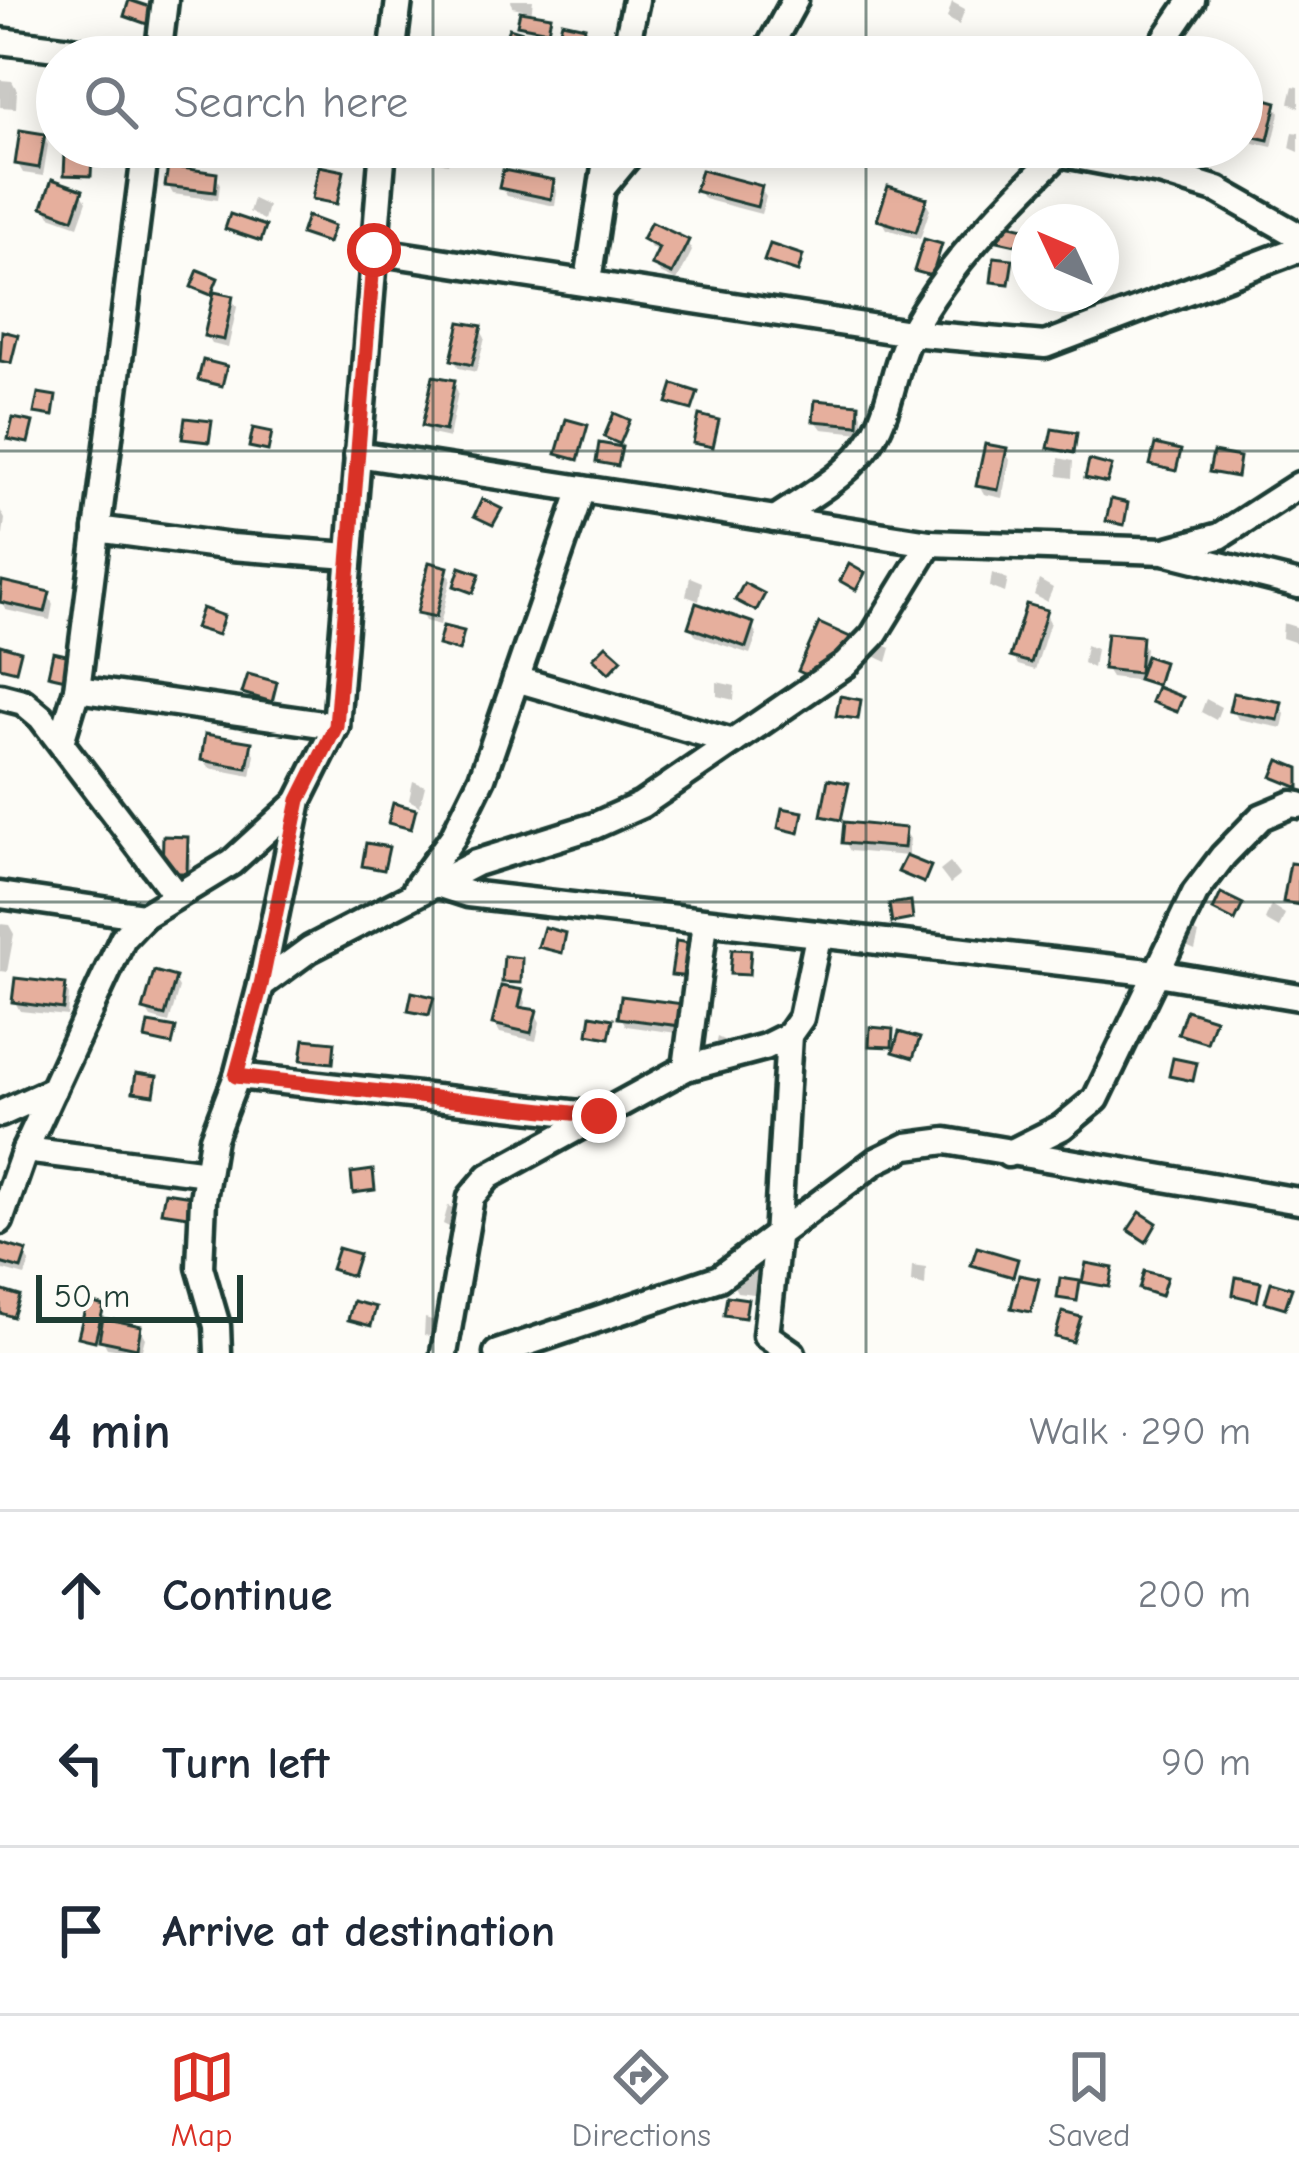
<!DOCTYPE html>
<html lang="en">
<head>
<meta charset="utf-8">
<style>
  body { margin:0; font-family:"Comic Neue",sans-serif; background:#f6f6f7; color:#1f2937 }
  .compass { position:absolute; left:1011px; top:204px; width:108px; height:108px; border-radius:50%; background:#fff; box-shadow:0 6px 30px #0003; rotate:314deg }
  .scale { position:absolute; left:36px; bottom:30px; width:207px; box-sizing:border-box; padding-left:12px; border:6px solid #1f3d34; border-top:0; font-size:33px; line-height:42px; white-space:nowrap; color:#1f3d34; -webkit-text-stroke:9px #fdfcf7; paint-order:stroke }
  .stop { position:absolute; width:36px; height:36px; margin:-27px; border:9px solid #d93025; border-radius:50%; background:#fff }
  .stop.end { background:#d93025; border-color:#fff; box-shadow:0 3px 12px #0008 }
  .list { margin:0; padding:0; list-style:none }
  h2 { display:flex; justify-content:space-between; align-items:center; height:156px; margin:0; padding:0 48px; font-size:51px }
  h2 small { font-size:39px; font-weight:400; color:#747a83 }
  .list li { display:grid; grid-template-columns:78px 1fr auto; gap:36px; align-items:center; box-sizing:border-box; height:168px; padding:0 48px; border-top:3px solid #e0e1e3 }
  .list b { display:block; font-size:45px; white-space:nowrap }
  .list em { font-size:39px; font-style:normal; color:#747a83 }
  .icon { flex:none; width:66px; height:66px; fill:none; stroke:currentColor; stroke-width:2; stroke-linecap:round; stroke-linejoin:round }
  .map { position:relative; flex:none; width:1299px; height:1353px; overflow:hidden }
  .search { position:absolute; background:#fff; box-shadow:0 6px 30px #0003; left:36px; right:36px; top:36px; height:132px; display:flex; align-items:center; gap:30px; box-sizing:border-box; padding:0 42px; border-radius:66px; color:#747a83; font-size:45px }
  .sheet { height:660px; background:#fff }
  nav { display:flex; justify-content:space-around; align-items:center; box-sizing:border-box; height:168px; border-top:3px solid #e0e1e3; background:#fff; font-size:33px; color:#747a83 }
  nav a { display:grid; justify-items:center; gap:6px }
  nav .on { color:#d93025 }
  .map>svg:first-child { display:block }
</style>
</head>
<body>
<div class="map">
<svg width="1299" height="1353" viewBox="0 0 1299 1353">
  <rect width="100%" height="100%" fill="#fdfcf7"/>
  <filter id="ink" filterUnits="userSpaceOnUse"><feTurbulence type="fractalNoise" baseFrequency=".00833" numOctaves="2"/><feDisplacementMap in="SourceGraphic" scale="24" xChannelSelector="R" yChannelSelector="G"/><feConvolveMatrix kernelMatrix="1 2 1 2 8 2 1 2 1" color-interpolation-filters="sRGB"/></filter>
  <g filter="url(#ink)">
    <g fill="#0003">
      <path d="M 511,0 L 533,0 L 531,16 L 549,19 L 549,33 L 522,28 L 523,9 L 512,7 Z"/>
      <path d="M 952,2 L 965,9 L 959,25 L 947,18 Z"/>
      <path d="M 0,80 L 12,81 L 17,90 L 16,108 L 0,107 Z"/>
      <path d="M 1293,86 L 1299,87 L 1299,108 L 1289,103 Z"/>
      <path d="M 1275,105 L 1280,113 L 1272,147 L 1254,143 L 1249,134 Z"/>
      <path d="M 1293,132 L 1299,133 L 1299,152 L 1290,148 Z"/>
      <path d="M 43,136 L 48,145 L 43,176 L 23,173 L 18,164 Z"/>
      <path d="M 212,147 L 229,147 L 229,161 L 214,160 Z"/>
      <path d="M 423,147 L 452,147 L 448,164 L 428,160 Z"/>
      <path d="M 215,175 L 220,184 L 218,200 L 173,194 L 168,185 Z"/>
      <path d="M 552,183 L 557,192 L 555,206 L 507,196 L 502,187 Z"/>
      <path d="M 760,188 L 766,197 L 761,214 L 704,199 L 698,190 Z"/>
      <path d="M 81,192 L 87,201 L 78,226 L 50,216 L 45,207 Z"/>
      <path d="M 253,199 L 268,206 L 264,220 L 249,212 Z"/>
      <path d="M 925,200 L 930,209 L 920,239 L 886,229 L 881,220 Z"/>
      <path d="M 646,239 L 687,242 L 692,251 L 677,281 L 660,273 L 655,264 L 660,253 L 651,248 Z"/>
      <path d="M 216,281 L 214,295 L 231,298 L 237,307 L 228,348 L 212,344 L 207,336 L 215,298 L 194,287 Z"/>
      <path d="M 480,329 L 485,338 L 476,372 L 459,368 L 454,359 Z"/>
      <path d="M 453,383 L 458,392 L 449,438 L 431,434 L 425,426 Z"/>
      <path d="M 857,406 L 862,415 L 861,433 L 822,429 L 816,421 Z"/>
      <path d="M 586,428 L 580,462 L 561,457 L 559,454 Z"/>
      <path d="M 1005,451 L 1010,460 L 1002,498 L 984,494 L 979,485 Z"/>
      <path d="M 1059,458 L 1073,461 L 1072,478 L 1058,476 Z"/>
      <path d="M 0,510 L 5,519 L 3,535 L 0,535 Z"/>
      <path d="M 446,570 L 451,578 L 440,625 L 425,621 L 420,612 Z"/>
      <path d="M 992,573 L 1008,579 L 1005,593 L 990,587 Z"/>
      <path d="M 690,577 L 702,582 L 699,601 L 686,596 Z"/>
      <path d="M 1039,580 L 1053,588 L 1047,602 L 1034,595 Z"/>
      <path d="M 80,594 L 81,630 L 67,621 Z"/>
      <path d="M 48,595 L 53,604 L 50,620 L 6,610 L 1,601 Z"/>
      <path d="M 1045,613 L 1050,622 L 1035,670 L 1018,665 L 1013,656 Z"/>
      <path d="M 1283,623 L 1299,628 L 1297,643 L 1282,638 Z"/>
      <path d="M 752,626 L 757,635 L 750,654 L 696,636 L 691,627 Z"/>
      <path d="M 1140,639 L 1145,648 L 1144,658 L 1164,667 L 1158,687 L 1142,681 L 1111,677 L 1106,669 Z"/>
      <path d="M 875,641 L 891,648 L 887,662 L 872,655 Z"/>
      <path d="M 1086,645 L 1096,649 L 1093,668 L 1083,663 Z"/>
      <path d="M 717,682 L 735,686 L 734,700 L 717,696 Z"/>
      <path d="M 1206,699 L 1221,707 L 1216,720 L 1201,712 Z"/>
      <path d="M 1280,705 L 1285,714 L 1282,728 L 1238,719 L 1233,710 Z"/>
      <path d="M 250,745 L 255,754 L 251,776 L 209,768 L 204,759 Z"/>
      <path d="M 413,781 L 425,786 L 420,806 L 409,800 Z"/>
      <path d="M 905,831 L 910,839 L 908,856 L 850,851 L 845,842 Z"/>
      <path d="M 186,840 L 191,849 L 190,881 L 170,881 Z"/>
      <path d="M 950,863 L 960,876 L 950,884 L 940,871 Z"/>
      <path d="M 1271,905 L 1285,914 L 1279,928 L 1265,920 Z"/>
      <path d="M 0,924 L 9,925 L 14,934 L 7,972 L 0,971 Z"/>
      <path d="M 1179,924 L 1199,934 L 1195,950 L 1175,941 Z"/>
      <path d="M 174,979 L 179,988 L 169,1023 L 151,1018 L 146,1010 Z"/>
      <path d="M 64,986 L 69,995 L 67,1016 L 20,1011 L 15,1002 Z"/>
      <path d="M 521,993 L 526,1002 L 524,1011 L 535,1013 L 540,1022 L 536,1041 L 500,1033 L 495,1024 Z"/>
      <path d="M 686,1016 L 684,1034 L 626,1026 L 621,1017 Z"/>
      <path d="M 1213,1022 L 1208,1045 L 1181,1034 Z"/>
      <path d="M 717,1037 L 730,1043 L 726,1060 L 713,1054 Z"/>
      <path d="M 448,1206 L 462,1211 L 459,1232 L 443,1224 Z"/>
      <path d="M 738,1241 L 755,1244 L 760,1252 L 754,1294 L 737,1292 L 732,1283 Z"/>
      <path d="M 0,1246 L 25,1253 L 30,1262 L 25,1276 L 0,1269 Z"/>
      <path d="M 912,1266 L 926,1268 L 925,1286 L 911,1282 Z"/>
      <path d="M 102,1308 L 102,1321 L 140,1329 L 145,1338 L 141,1353 L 107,1348 L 99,1333 L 96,1343 L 83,1340 L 81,1337 Z"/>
      <path d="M 425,1318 L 439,1322 L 437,1338 L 424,1335 Z"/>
    </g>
    <g fill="#e6af9d" stroke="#1f3d34" stroke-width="3">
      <path d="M 129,0 L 156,9 L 150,25 L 124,16 Z"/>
      <path d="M 520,11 L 551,16 L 548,31 L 517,25 Z"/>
      <path d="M 562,22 L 585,27 L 581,44 L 558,38 Z"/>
      <path d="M 509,28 L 533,35 L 528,51 L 503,44 Z"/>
      <path d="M 1255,96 L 1277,102 L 1268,140 L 1246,135 Z"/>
      <path d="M 20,130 L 45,134 L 39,168 L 15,164 Z"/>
      <path d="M 571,147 L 595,148 L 591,165 L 568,161 Z"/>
      <path d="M 65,154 L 92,156 L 91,176 L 64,175 Z"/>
      <path d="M 168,166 L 217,173 L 215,192 L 165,186 Z"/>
      <path d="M 319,166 L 344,171 L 337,204 L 312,199 Z"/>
      <path d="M 503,170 L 554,180 L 551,199 L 499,188 Z"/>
      <path d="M 701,170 L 762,186 L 757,207 L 695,191 Z"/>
      <path d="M 52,179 L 83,190 L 73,219 L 42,207 Z"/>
      <path d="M 888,186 L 927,198 L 916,232 L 877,220 Z"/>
      <path d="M 230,214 L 266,226 L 261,241 L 225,229 Z"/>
      <path d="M 307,216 L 334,226 L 328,243 L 301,234 Z"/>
      <path d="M 651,222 L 689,240 L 672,274 L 651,265 L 659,248 L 642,239 Z"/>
      <path d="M 1002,223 L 1029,229 L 1025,247 L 998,241 Z"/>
      <path d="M 924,239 L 942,244 L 932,276 L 914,271 Z"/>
      <path d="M 770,244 L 803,255 L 798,272 L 764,261 Z"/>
      <path d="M 994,257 L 1013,259 L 1009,284 L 991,282 Z"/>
      <path d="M 198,270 L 218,278 L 211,295 L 191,287 Z"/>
      <path d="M 214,292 L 233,296 L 224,340 L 204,336 Z"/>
      <path d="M 460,322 L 482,326 L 472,365 L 451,360 Z"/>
      <path d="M 2,331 L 18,335 L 11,363 L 0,361 Z"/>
      <path d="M 203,360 L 227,366 L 222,386 L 198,380 Z"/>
      <path d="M 433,376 L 455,380 L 445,431 L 422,426 Z"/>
      <path d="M 673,384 L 698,392 L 692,410 L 667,403 Z"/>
      <path d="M 38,393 L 56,396 L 53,416 L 34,413 Z"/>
      <path d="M 815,400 L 859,404 L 858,425 L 813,421 Z"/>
      <path d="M 614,413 L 630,420 L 620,444 L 604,437 Z"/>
      <path d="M 699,415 L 719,420 L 713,447 L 693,443 Z"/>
      <path d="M 13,418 L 33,422 L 28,443 L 8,439 Z"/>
      <path d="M 185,418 L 212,421 L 209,442 L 182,439 Z"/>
      <path d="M 566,419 L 588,425 L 578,460 L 556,454 Z"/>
      <path d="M 253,428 L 272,432 L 268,451 L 249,447 Z"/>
      <path d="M 1052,429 L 1077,433 L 1074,453 L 1048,448 Z"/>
      <path d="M 599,443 L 622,447 L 618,466 L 596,462 Z"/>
      <path d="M 985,444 L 1007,448 L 998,490 L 976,486 Z"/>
      <path d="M 1155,444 L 1181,450 L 1176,471 L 1150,465 Z"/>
      <path d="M 1213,452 L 1240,457 L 1237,477 L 1209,472 Z"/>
      <path d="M 1089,460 L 1112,466 L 1107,483 L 1085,478 Z"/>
      <path d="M 482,499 L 502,509 L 493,525 L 474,516 Z"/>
      <path d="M 1111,499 L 1128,503 L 1124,525 L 1106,521 Z"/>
      <path d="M 429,562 L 448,567 L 436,617 L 417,613 Z"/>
      <path d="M 849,564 L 865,573 L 856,590 L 840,581 Z"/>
      <path d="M 460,567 L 480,574 L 473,593 L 454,586 Z"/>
      <path d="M 2,581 L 50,592 L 45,612 L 0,602 Z"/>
      <path d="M 744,583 L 765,594 L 756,611 L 735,600 Z"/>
      <path d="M 696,603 L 754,623 L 746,647 L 688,627 Z"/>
      <path d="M 1026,604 L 1047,610 L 1031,663 L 1010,657 Z"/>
      <path d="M 202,608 L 224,616 L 218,635 L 195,628 Z"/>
      <path d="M 819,623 L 850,637 L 829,685 L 798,671 Z"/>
      <path d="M 443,626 L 464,631 L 459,651 L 438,645 Z"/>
      <path d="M 1107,633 L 1142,636 L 1139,673 L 1103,669 Z"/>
      <path d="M 0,645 L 21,651 L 16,671 L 0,667 Z"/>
      <path d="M 606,645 L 622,659 L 609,673 L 593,658 Z"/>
      <path d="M 53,652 L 79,658 L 74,681 L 48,675 Z"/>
      <path d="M 1146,656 L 1164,662 L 1157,685 L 1138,679 Z"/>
      <path d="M 248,674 L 277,682 L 272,702 L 242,693 Z"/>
      <path d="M 1157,687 L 1183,697 L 1177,712 L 1151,702 Z"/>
      <path d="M 1233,693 L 1282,702 L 1278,720 L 1229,711 Z"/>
      <path d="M 840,696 L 861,700 L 858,719 L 836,716 Z"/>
      <path d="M 205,734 L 252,742 L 247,768 L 201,760 Z"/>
      <path d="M 1279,760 L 1299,768 L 1299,788 L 1272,777 Z"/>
      <path d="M 828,779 L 849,783 L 841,820 L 821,816 Z"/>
      <path d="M 393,803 L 416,809 L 411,829 L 388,823 Z"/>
      <path d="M 782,808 L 803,812 L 799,833 L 778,828 Z"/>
      <path d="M 844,822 L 906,828 L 904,848 L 842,843 Z"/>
      <path d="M 163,836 L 188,837 L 187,873 L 162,873 Z"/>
      <path d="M 366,843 L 389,847 L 384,870 L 362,866 Z"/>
      <path d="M 906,856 L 931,866 L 924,883 L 898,872 Z"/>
      <path d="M 1290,863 L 1299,864 L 1299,905 L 1283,902 Z"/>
      <path d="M 1221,893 L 1243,904 L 1235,921 L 1213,910 Z"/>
      <path d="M 911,901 L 913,919 L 892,923 L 889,904 Z"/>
      <path d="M 544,927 L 566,933 L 562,953 L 538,947 Z"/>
      <path d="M 676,941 L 696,944 L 691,977 L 671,975 Z"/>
      <path d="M 732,949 L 751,950 L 749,975 L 730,974 Z"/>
      <path d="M 504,956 L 522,958 L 521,983 L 502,982 Z"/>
      <path d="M 154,971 L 176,977 L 165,1016 L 143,1010 Z"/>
      <path d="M 15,978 L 66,984 L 63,1009 L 12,1002 Z"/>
      <path d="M 501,986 L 523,990 L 519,1007 L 537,1010 L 531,1033 L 492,1024 Z"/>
      <path d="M 412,992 L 434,997 L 429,1015 L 408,1011 Z"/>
      <path d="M 621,996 L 683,1004 L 680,1026 L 618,1018 Z"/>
      <path d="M 1186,1010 L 1215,1019 L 1207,1043 L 1178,1034 Z"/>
      <path d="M 591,1015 L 613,1019 L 609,1038 L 588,1034 Z"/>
      <path d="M 148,1023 L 176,1028 L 172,1045 L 145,1039 Z"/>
      <path d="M 870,1027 L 893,1029 L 892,1047 L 869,1046 Z"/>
      <path d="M 899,1032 L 920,1038 L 913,1058 L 893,1052 Z"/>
      <path d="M 304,1039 L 335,1042 L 333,1063 L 301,1060 Z"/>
      <path d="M 1173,1058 L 1197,1063 L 1193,1081 L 1169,1076 Z"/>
      <path d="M 136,1073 L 157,1076 L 154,1095 L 133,1092 Z"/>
      <path d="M 373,1170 L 375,1190 L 353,1193 L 351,1173 Z"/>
      <path d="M 165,1192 L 191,1196 L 188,1216 L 161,1212 Z"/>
      <path d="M 1140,1212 L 1157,1223 L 1146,1242 L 1128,1230 Z"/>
      <path d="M 0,1243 L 27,1251 L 21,1269 L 0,1263 Z"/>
      <path d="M 977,1247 L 1018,1259 L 1013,1277 L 971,1265 Z"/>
      <path d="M 338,1248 L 359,1254 L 352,1276 L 331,1269 Z"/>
      <path d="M 1086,1263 L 1113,1268 L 1109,1287 L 1082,1282 Z"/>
      <path d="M 1144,1271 L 1167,1277 L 1161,1296 L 1139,1289 Z"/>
      <path d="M 1019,1275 L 1039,1279 L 1031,1312 L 1011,1308 Z"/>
      <path d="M 1236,1277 L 1261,1282 L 1257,1301 L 1233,1295 Z"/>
      <path d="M 1060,1278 L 1080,1281 L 1077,1301 L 1057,1298 Z"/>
      <path d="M 1271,1282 L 1292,1288 L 1285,1308 L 1265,1302 Z"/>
      <path d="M 0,1290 L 20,1296 L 13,1317 L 0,1313 Z"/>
      <path d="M 727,1296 L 748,1299 L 745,1318 L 724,1315 Z"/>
      <path d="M 87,1301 L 104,1306 L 95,1341 L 78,1337 Z"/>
      <path d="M 353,1301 L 376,1307 L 371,1326 L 348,1320 Z"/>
      <path d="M 1062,1312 L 1081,1317 L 1073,1342 L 1055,1337 Z"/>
      <path d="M 103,1318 L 141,1326 L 137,1348 L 99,1340 Z"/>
    </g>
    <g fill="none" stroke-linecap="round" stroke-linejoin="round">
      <defs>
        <g id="minor">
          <path d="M 0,41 L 128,57"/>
          <path d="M 158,57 L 165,0"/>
          <path d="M 392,57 L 399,0"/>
          <path d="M 624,57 L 636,0"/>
          <path d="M 758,57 L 770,46 L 795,0"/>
          <path d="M 1153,57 L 1192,0"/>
          <path d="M 1027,147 L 1160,172 L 1218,190 L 1299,236"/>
          <path d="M 603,187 L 636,147"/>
          <path d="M 374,251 L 910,333 L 1045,345 L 1299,249"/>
          <path d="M 588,281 L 608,147"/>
          <path d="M 357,454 L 930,543 L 1165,551 L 1220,536 L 1299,485"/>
          <path d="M 775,519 C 809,496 852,474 873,437 C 892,405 894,364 911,332 C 950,261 1009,203 1066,147"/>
          <path d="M 97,529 L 232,547 L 349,556"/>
          <path d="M 1168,552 L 1299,585"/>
          <path d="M 516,679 L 733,742"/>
          <path d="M 77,689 L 336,726"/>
          <path d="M 0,696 L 23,702 L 41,717 L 176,895"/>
          <path d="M 61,742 L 77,689 L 146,147"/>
          <path d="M 434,883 L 468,894 L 1157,973 L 1299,997"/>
          <path d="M 416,888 L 453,837 L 482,778 L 582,489"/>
          <path d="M 0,895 L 144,916"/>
          <path d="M 261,985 L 310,949 L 476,863 L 594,826 L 641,805 L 845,665 L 873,636 L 930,543"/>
          <path d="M 789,1035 L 777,1238 L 766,1335 L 792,1353"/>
          <path d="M 686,1068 L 705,923"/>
          <path d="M 237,1076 L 598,1116"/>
          <path d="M 0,1114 L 53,1090"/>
          <path d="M 25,1150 L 207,1173"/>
          <path d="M 1008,1154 L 1062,1127 L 1096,1099 L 1195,893 L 1223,856 L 1261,817 L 1292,804 L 1299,805"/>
          <path d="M 0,1221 L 25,1150 L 123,938 L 144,916 L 231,863 L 298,802"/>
          <path d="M 218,1353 L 217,1326 L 200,1267 L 203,1199 L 213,1138 L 237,1076 L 261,985 L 299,800 L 336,726 L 383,147"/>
          <path d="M 444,1353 L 471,1197 L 489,1176 L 686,1068 L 765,1047 L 789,1035 L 801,1018 L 818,937"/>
          <path d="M 497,1353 L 719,1278 L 876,1161 L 907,1146 L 946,1141 L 1299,1201"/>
        </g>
      </defs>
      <use href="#minor" stroke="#1f3d34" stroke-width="33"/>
      <use href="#minor" stroke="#fdfcf7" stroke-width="24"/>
    </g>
  </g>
  <g fill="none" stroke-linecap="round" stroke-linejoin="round" filter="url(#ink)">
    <path stroke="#d93025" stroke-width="15" d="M 374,250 L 336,726 L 299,800 L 261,985 L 236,1076 L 599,1116"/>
  </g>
  <path fill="none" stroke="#1f3d34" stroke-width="3" stroke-opacity="0.55" d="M 433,0 L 433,57M 866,0 L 866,57M 433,147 L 433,1353M 866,147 L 866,1353M 0,451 L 1299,451M 0,902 L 1299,902"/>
</svg>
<svg class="compass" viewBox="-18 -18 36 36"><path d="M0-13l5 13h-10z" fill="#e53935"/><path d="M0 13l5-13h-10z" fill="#747a83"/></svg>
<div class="scale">50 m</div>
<div class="stop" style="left:374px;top:250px"></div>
<div class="stop end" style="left:599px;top:1116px"></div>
<div class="search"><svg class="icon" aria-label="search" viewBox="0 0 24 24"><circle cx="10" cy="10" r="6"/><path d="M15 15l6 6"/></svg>Search here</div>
</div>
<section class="sheet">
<h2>4 min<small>Walk · 290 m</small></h2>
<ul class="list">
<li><svg class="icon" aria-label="ahead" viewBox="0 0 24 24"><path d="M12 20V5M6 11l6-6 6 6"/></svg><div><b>Continue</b></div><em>200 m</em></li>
<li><svg class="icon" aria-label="left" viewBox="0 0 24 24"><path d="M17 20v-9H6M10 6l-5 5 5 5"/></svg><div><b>Turn left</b></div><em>90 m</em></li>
<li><svg class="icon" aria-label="arrive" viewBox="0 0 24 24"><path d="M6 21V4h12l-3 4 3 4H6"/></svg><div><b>Arrive at destination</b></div></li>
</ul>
</section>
<nav>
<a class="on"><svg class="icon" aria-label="map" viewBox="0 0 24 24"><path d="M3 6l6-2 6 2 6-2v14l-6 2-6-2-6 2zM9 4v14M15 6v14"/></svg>Map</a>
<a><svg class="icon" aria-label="directions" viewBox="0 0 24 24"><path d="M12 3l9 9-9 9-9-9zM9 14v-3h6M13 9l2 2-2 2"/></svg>Directions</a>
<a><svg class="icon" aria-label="saved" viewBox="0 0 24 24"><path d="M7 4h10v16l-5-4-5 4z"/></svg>Saved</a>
</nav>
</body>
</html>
